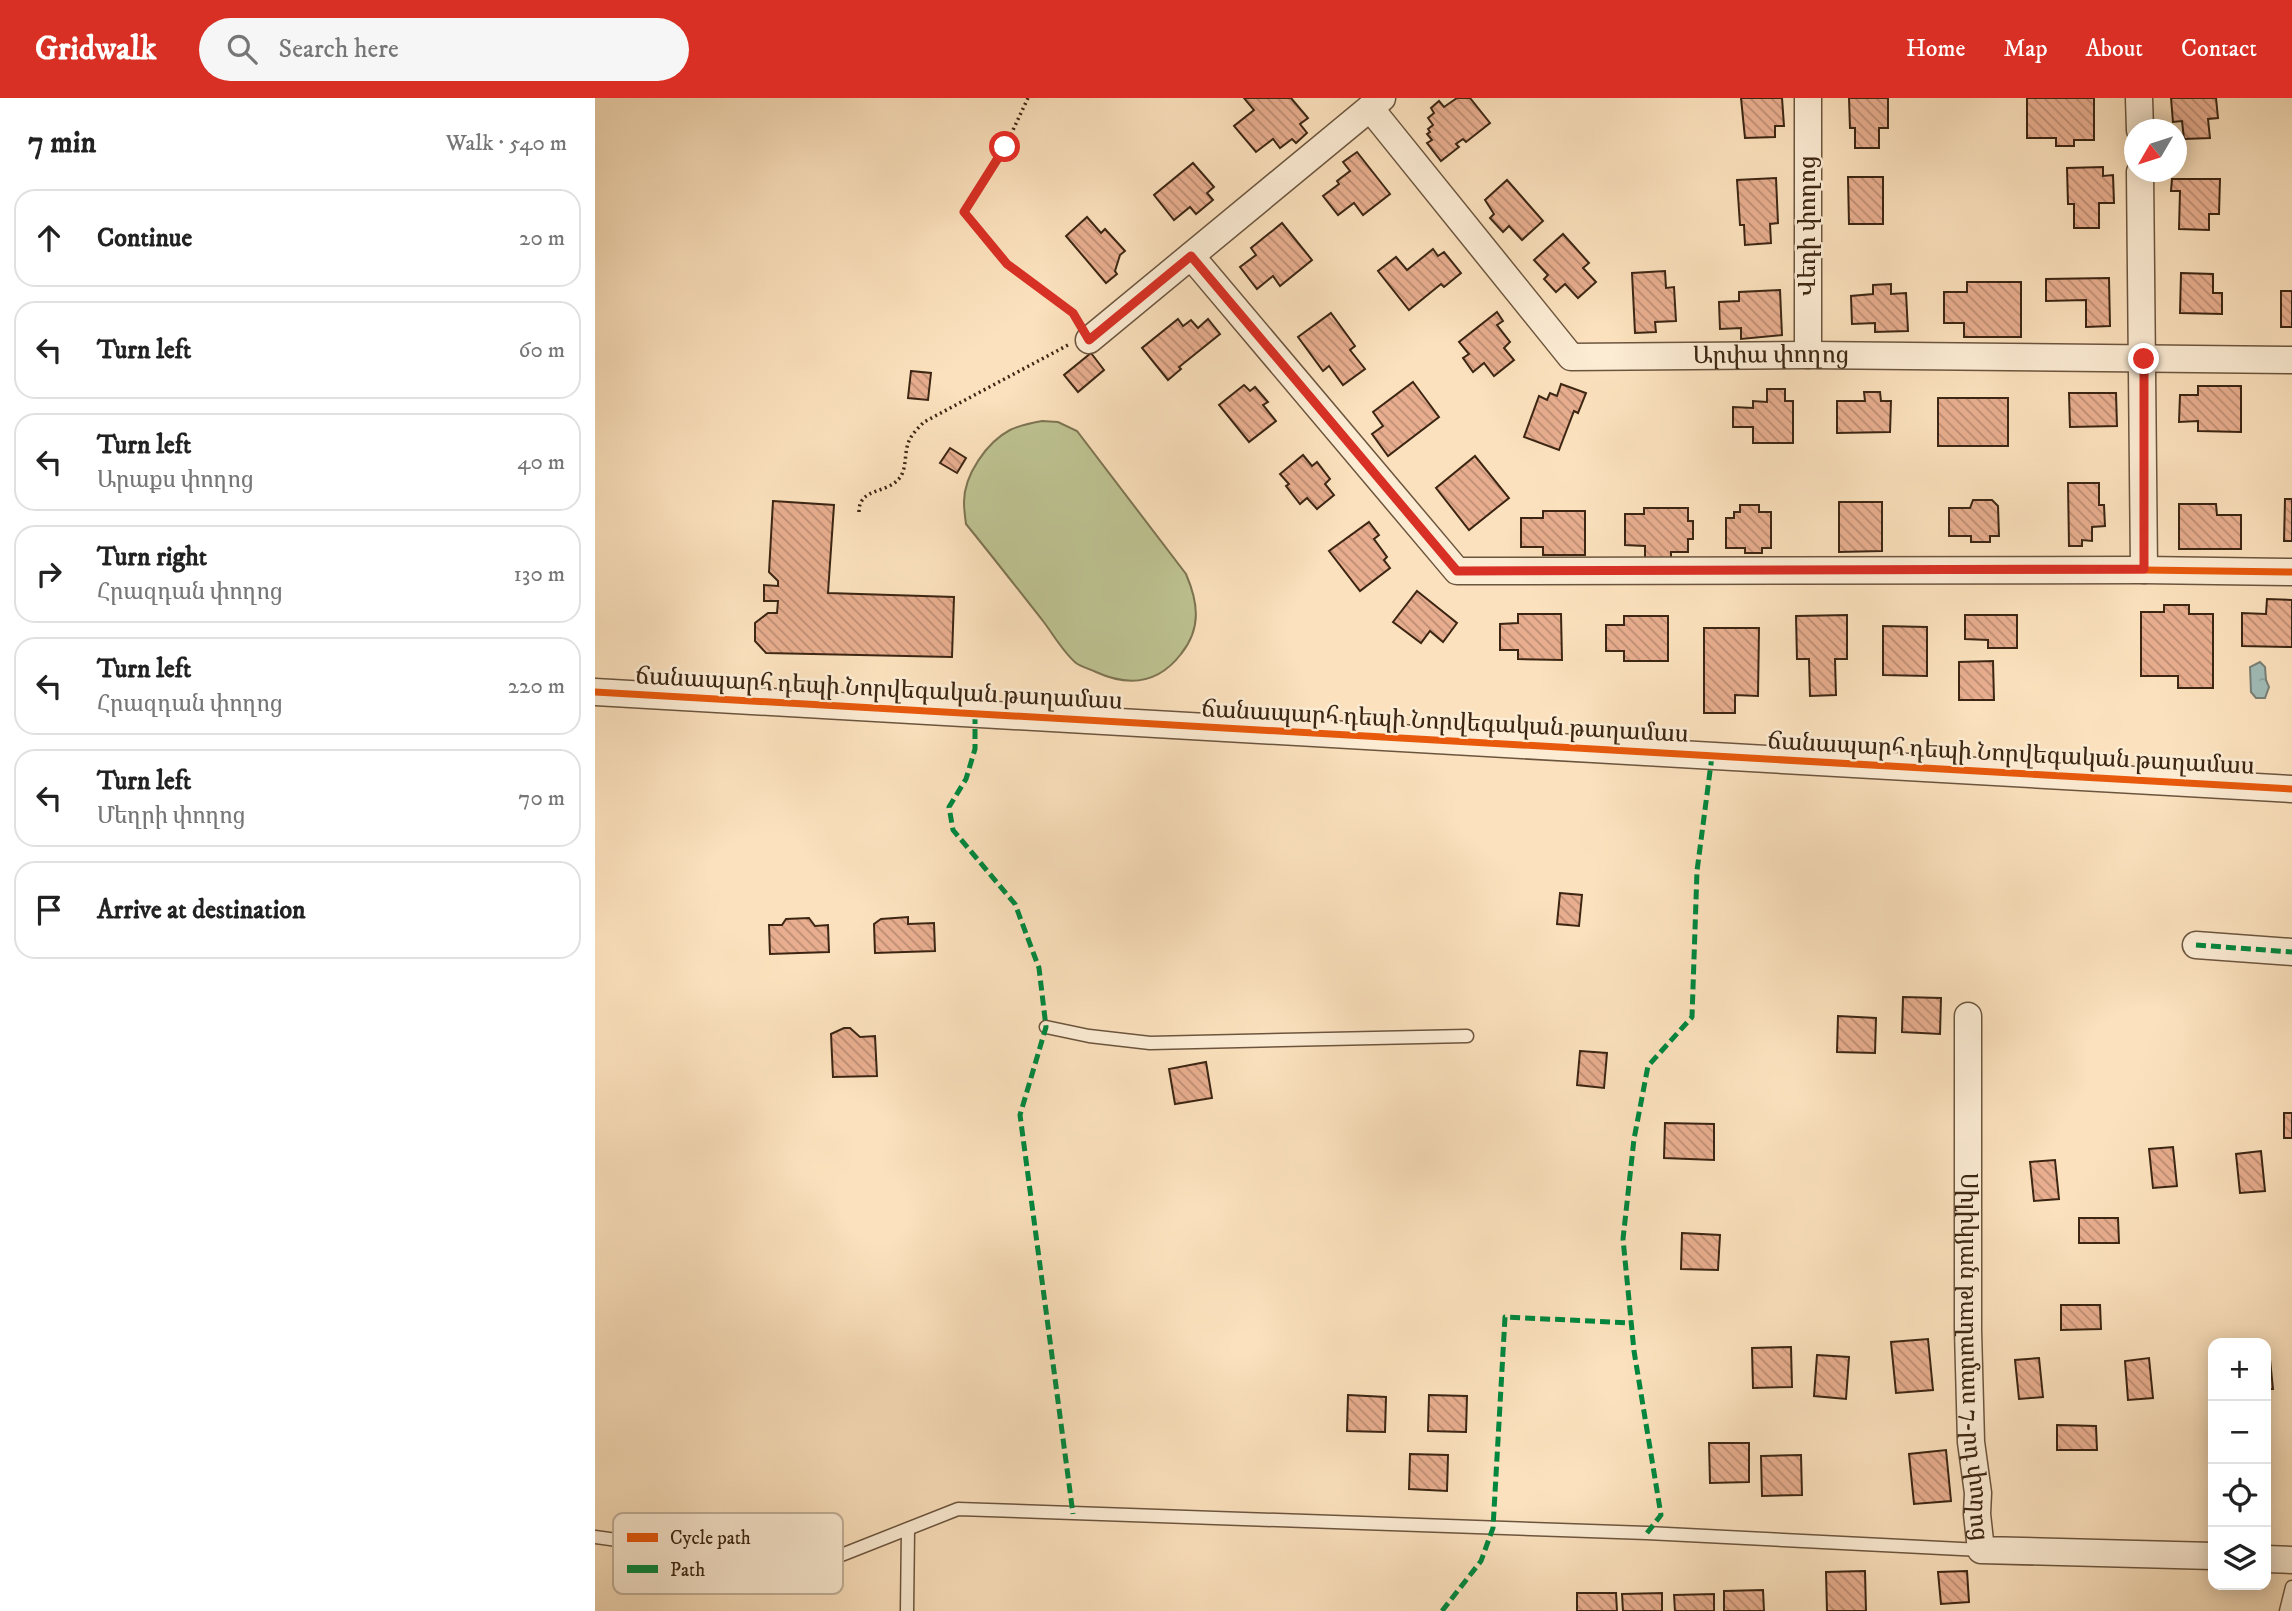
<!DOCTYPE html>
<html lang="en">
<head>
<meta charset="utf-8">
<style>
  body { margin:0; font-family:"IM FELL DW Pica","Noto Serif Armenian",serif; background:#f6f6f6; color:#222 }
  .controls { position:absolute; right:21px; bottom:21px; display:grid; overflow:hidden; border-radius:14px; box-shadow:0 4px 18px #0003 }
  .controls button { width:63px; height:63px; display:grid; place-items:center; padding:0; border:0; border-bottom:2px solid #e0e0e0; background:#fff; color:#222; font:35px sans-serif }
  .compass { position:absolute; left:1529px; top:21px; width:63px; height:63px; border-radius:50%; background:#fff; box-shadow:0 4px 18px #0003; rotate:231deg }
  .stop { position:absolute; width:21px; height:21px; margin:-16px; border:5px solid #d93025; border-radius:50%; background:#fff }
  .stop.end { background:#d93025; border-color:#fff; box-shadow:0 2px 7px #0008 }
  .list { margin:0; padding:0; list-style:none }
  h2 { display:flex; justify-content:space-between; align-items:center; height:91px; margin:0; padding:0 28px; font-size:30px }
  h2 small { font-size:23px; font-weight:400; color:#767676 }
  .list li { display:grid; grid-template-columns:46px 1fr auto; gap:21px; align-items:center; box-sizing:border-box; height:98px; margin:0 14px 14px; padding:0 14px; border:2px solid #e0e0e0; border-radius:21px }
  .list b { display:block; font-size:26px; white-space:nowrap }
  .list p { margin:0; font-size:23px; white-space:nowrap; color:#767676 }
  .list em { font-size:23px; font-style:normal; color:#767676 }
  .icon { flex:none; width:38px; height:38px; fill:none; stroke:currentColor; stroke-width:2; stroke-linecap:round; stroke-linejoin:round }
  .map { position:relative; flex:none; width:1697px; height:1513px; overflow:hidden }
  header { display:flex; align-items:center; gap:42px; box-sizing:border-box; height:98px; padding:0 35px; background:#d93025; color:#fff }
  header strong { font-size:33px }
  nav { display:flex; gap:38px; margin-inline-start:auto; font-size:24px }
  .search { width:490px; height:63px; background:#f6f6f6; display:flex; align-items:center; gap:18px; box-sizing:border-box; padding:0 24px; border-radius:38px; color:#767676; font-size:26px }
  main { display:flex }
  aside { flex:1; background:#fff }
  .map>svg:first-child { display:block }
</style>
</head>
<body>
<header>
<strong>Gridwalk</strong>
<div class="search"><svg class="icon" aria-label="search" viewBox="0 0 24 24"><circle cx="10" cy="10" r="6"/><path d="M15 15l6 6"/></svg>Search here</div>
<nav><a>Home</a><a>Map</a><a>About</a><a>Contact</a></nav>
</header>
<main>
<aside>
<h2>7 min<small>Walk · 540 m</small></h2>
<ul class="list">
<li><svg class="icon" aria-label="ahead" viewBox="0 0 24 24"><path d="M12 20V5M6 11l6-6 6 6"/></svg><div><b>Continue</b></div><em>20 m</em></li>
<li><svg class="icon" aria-label="left" viewBox="0 0 24 24"><path d="M17 20v-9H6M10 6l-5 5 5 5"/></svg><div><b>Turn left</b></div><em>60 m</em></li>
<li><svg class="icon" aria-label="left" viewBox="0 0 24 24"><path d="M17 20v-9H6M10 6l-5 5 5 5"/></svg><div><b>Turn left</b><p>Արաքս փողոց</p></div><em>40 m</em></li>
<li><svg class="icon" aria-label="right" viewBox="0 0 24 24"><path d="M7 20v-9h11M14 6l5 5-5 5"/></svg><div><b>Turn right</b><p>Հրազդան փողոց</p></div><em>130 m</em></li>
<li><svg class="icon" aria-label="left" viewBox="0 0 24 24"><path d="M17 20v-9H6M10 6l-5 5 5 5"/></svg><div><b>Turn left</b><p>Հրազդան փողոց</p></div><em>220 m</em></li>
<li><svg class="icon" aria-label="left" viewBox="0 0 24 24"><path d="M17 20v-9H6M10 6l-5 5 5 5"/></svg><div><b>Turn left</b><p>Մեղրի փողոց</p></div><em>70 m</em></li>
<li><svg class="icon" aria-label="arrive" viewBox="0 0 24 24"><path d="M6 21V4h12l-3 4 3 4H6"/></svg><div><b>Arrive at destination</b></div></li>
</ul>
</aside>
<div class="map">
<svg width="1697" height="1513" viewBox="0 0 1697 1513">
  <defs>
    <pattern id="water-ripples" width="26" height="14" patternUnits="userSpaceOnUse" patternTransform="scale(1.75)"><rect width="26" height="14" fill="#a0bcb8"/><path d="M2 4q2-2 4 0t4 0M15 11q2-2 4 0t4 0" fill="none" stroke="#8ba19d"/></pattern>
    <pattern id="building-back-hatch" width="6" height="6" patternUnits="userSpaceOnUse" patternTransform="scale(1.75)"><rect width="6" height="6" fill="#e8ae8f"/><path d="M-1 5l2 2M0 0l6 6M5-1l2 2" fill="none" stroke="#bd8d74"/></pattern>
  </defs>
  <rect width="100%" height="100%" fill="#fbe1bd"/>
  <filter id="stains"><feTurbulence type="fractalNoise" baseFrequency=".00286" numOctaves="4"/><feColorMatrix values="0 0 0 0 .2 0 0 0 0 .09 0 0 0 0 .02 0 0 0 .5 -.17"/></filter>
  <radialGradient id="worn" r=".72"><stop offset=".6" stop-color="#630" stop-opacity="0"/><stop offset="1" stop-color="#630" stop-opacity=".3"/></radialGradient>
  <path fill="#bec392" stroke="#7d7452" stroke-width="2" d="M 447,323 L 463,324 L 482,333 L 591,476 C 603,504 607,530 586,556 C 563,586 534,589 501,574 C 495,571 486,569 481,565 C 468,554 458,536 448,523 C 422,490 397,458 371,426 C 370,419 369,411 369,404 C 369,377 392,344 415,332 C 425,327 436,325 447,323 Z"/>
  <path fill="url(#water-ripples)" stroke="#788076" stroke-width="2" d="M 1665,564 L 1670,569 L 1671,582 L 1674,589 L 1670,600 L 1661,600 L 1656,594 L 1655,569 Z"/>
  <g fill="url(#building-back-hatch)" stroke="#3c2613" stroke-width="2">
    <path d="M 649,0 L 696,0 L 713,20 L 705,26 L 712,35 L 701,45 L 697,41 L 685,50 L 678,41 L 661,54 L 639,28 L 659,12 Z"/>
    <path d="M 862,0 L 875,0 L 895,25 L 871,44 L 868,41 L 861,46 L 864,49 L 846,63 L 832,45 L 837,42 L 832,36 L 835,34 L 833,31 L 838,27 L 833,20 L 839,15 L 836,10 L 844,3 L 849,9 Z"/>
    <path d="M 1146,0 L 1187,0 L 1189,28 L 1180,28 L 1180,39 L 1150,40 Z"/>
    <path d="M 1254,0 L 1293,0 L 1293,30 L 1284,30 L 1284,50 L 1260,50 L 1260,30 L 1255,30 Z"/>
    <path d="M 1432,0 L 1499,0 L 1499,42 L 1479,42 L 1479,48 L 1461,48 L 1461,40 L 1432,40 Z"/>
    <path d="M 1576,0 L 1621,0 L 1623,20 L 1613,21 L 1615,40 L 1589,41 L 1587,23 L 1578,24 Z"/>
    <path d="M 762,54 L 795,96 L 768,117 L 759,105 L 743,117 L 728,98 L 744,86 L 742,83 L 755,73 L 748,64 Z"/>
    <path d="M 598,65 L 619,89 L 612,95 L 618,102 L 601,116 L 595,109 L 579,122 L 559,97 Z"/>
    <path d="M 1508,69 L 1508,78 L 1518,77 L 1519,105 L 1504,105 L 1504,130 L 1479,130 L 1479,106 L 1473,106 L 1472,70 Z"/>
    <path d="M 1253,79 L 1288,79 L 1288,126 L 1254,126 Z"/>
    <path d="M 1181,80 L 1183,125 L 1175,126 L 1176,145 L 1150,147 L 1149,127 L 1145,127 L 1142,82 Z"/>
    <path d="M 1577,81 L 1625,81 L 1624,116 L 1614,116 L 1614,132 L 1584,131 L 1585,93 L 1576,93 Z"/>
    <path d="M 912,82 L 948,123 L 927,142 L 914,128 L 908,134 L 895,120 L 899,116 L 890,102 Z"/>
    <path d="M 492,119 L 506,135 L 510,131 L 530,153 L 525,157 L 520,173 L 522,176 L 511,185 L 471,138 Z"/>
    <path d="M 687,125 L 717,162 L 685,188 L 678,178 L 662,191 L 645,169 L 661,157 L 656,150 Z"/>
    <path d="M 968,136 L 994,165 L 988,170 L 1001,184 L 983,200 L 970,186 L 961,194 L 949,181 L 953,177 L 939,162 Z"/>
    <path d="M 838,151 L 843,158 L 849,154 L 866,175 L 849,189 L 846,186 L 814,212 L 783,173 L 801,159 L 812,172 Z"/>
    <path d="M 1070,173 L 1071,190 L 1079,189 L 1081,223 L 1060,224 L 1061,234 L 1040,235 L 1037,175 Z"/>
    <path d="M 1586,175 L 1618,176 L 1618,195 L 1627,195 L 1627,216 L 1585,215 Z"/>
    <path d="M 1514,180 L 1515,228 L 1491,229 L 1491,202 L 1451,203 L 1451,181 Z"/>
    <path d="M 1372,184 L 1426,184 L 1426,239 L 1369,239 L 1369,225 L 1349,225 L 1349,194 L 1372,194 Z"/>
    <path d="M 1296,186 L 1296,196 L 1311,195 L 1313,233 L 1280,234 L 1280,225 L 1257,226 L 1256,198 L 1278,196 L 1278,187 Z"/>
    <path d="M 1185,192 L 1187,237 L 1146,241 L 1146,230 L 1125,231 L 1124,204 L 1144,203 L 1144,194 Z"/>
    <rect x="1686" y="193" width="11" height="36"/>
    <path d="M 902,214 L 908,223 L 902,227 L 915,244 L 909,250 L 919,262 L 899,278 L 889,265 L 878,274 L 868,260 L 874,256 L 864,244 Z"/>
    <path d="M 736,215 L 760,248 L 755,252 L 770,271 L 748,287 L 734,268 L 728,273 L 703,239 Z"/>
    <path d="M 583,221 L 588,228 L 596,222 L 603,230 L 613,221 L 625,236 L 584,269 L 586,271 L 573,282 L 547,250 Z"/>
    <path d="M 496,255 L 509,272 L 483,294 L 469,277 Z"/>
    <path d="M 316,273 L 336,275 L 333,302 L 313,300 Z"/>
    <path d="M 818,284 L 844,319 L 793,358 L 777,336 L 788,328 L 778,314 Z"/>
    <path d="M 966,286 L 991,295 L 983,315 L 979,313 L 964,352 L 929,339 L 944,298 L 952,302 L 955,295 L 962,298 Z"/>
    <path d="M 649,287 L 655,293 L 660,289 L 673,304 L 668,307 L 681,323 L 654,344 L 624,307 Z"/>
    <path d="M 1603,288 L 1646,288 L 1646,334 L 1603,333 L 1603,323 L 1584,324 L 1585,297 L 1603,297 Z"/>
    <path d="M 1172,291 L 1190,291 L 1190,303 L 1198,303 L 1198,345 L 1158,345 L 1158,329 L 1138,329 L 1138,309 L 1158,310 L 1158,303 L 1172,304 Z"/>
    <path d="M 1269,294 L 1285,294 L 1286,303 L 1296,303 L 1295,334 L 1242,335 L 1242,303 L 1270,303 Z"/>
    <path d="M 1474,295 L 1521,295 L 1522,328 L 1475,329 Z"/>
    <rect x="1343" y="300" width="70" height="48"/>
    <path d="M 355,350 L 371,360 L 362,375 L 345,365 Z"/>
    <path d="M 708,357 L 717,368 L 722,364 L 735,381 L 730,386 L 739,397 L 722,411 L 712,400 L 705,406 L 691,388 L 694,386 L 685,376 Z"/>
    <path d="M 880,358 L 914,400 L 874,432 L 841,390 Z"/>
    <path d="M 1473,385 L 1504,385 L 1504,407 L 1509,407 L 1510,428 L 1497,429 L 1497,443 L 1487,442 L 1487,448 L 1474,448 Z"/>
    <path d="M 1690,401 L 1697,401 L 1697,443 L 1689,443 Z"/>
    <path d="M 1378,402 L 1397,402 L 1403,408 L 1404,438 L 1395,438 L 1395,444 L 1376,444 L 1376,438 L 1354,438 L 1354,410 L 1375,410 Z"/>
    <path d="M 178,403 L 239,407 L 233,495 L 359,499 L 357,559 L 171,555 L 160,543 L 160,525 L 173,515 L 182,515 L 183,503 L 169,503 L 169,487 L 183,488 L 183,483 L 174,474 Z"/>
    <path d="M 1244,404 L 1287,404 L 1287,453 L 1244,454 Z"/>
    <path d="M 1584,406 L 1621,406 L 1622,417 L 1646,417 L 1646,451 L 1584,451 Z"/>
    <path d="M 1145,407 L 1164,407 L 1164,414 L 1176,414 L 1176,450 L 1167,450 L 1167,455 L 1150,455 L 1150,450 L 1131,450 L 1131,420 L 1139,420 L 1139,414 L 1145,414 Z"/>
    <path d="M 1049,410 L 1093,410 L 1093,423 L 1098,423 L 1098,441 L 1093,441 L 1093,454 L 1076,454 L 1076,461 L 1050,461 L 1050,448 L 1030,447 L 1030,416 L 1049,416 Z"/>
    <path d="M 948,413 L 990,413 L 990,457 L 948,457 L 948,449 L 926,449 L 926,420 L 948,420 Z"/>
    <path d="M 774,424 L 784,437 L 779,441 L 792,459 L 789,462 L 795,470 L 765,493 L 734,453 Z"/>
    <path d="M 822,493 L 862,525 L 848,544 L 835,533 L 826,545 L 798,524 Z"/>
    <path d="M 1672,501 L 1697,502 L 1697,549 L 1647,548 L 1647,515 L 1671,516 Z"/>
    <path d="M 1569,507 L 1594,507 L 1594,516 L 1618,516 L 1618,590 L 1583,590 L 1583,578 L 1546,578 L 1546,514 L 1569,514 Z"/>
    <path d="M 923,516 L 966,516 L 967,562 L 923,561 L 923,552 L 905,552 L 905,526 L 923,525 Z"/>
    <path d="M 1252,517 L 1252,561 L 1240,561 L 1241,597 L 1215,598 L 1214,561 L 1202,561 L 1201,518 Z"/>
    <path d="M 1370,517 L 1422,517 L 1422,550 L 1393,550 L 1393,542 L 1370,541 Z"/>
    <path d="M 1029,518 L 1073,518 L 1073,563 L 1029,563 L 1029,553 L 1011,553 L 1011,527 L 1029,527 Z"/>
    <path d="M 1288,528 L 1332,529 L 1332,578 L 1288,577 Z"/>
    <path d="M 1109,530 L 1164,530 L 1163,598 L 1140,597 L 1140,615 L 1109,615 Z"/>
    <path d="M 1398,563 L 1399,602 L 1364,602 L 1364,564 Z"/>
    <path d="M 965,795 L 987,797 L 984,828 L 962,826 Z"/>
    <path d="M 313,819 L 313,826 L 339,825 L 340,853 L 280,855 L 279,826 L 286,821 Z"/>
    <path d="M 214,820 L 220,828 L 233,827 L 234,854 L 175,856 L 174,827 L 187,827 L 191,821 Z"/>
    <path d="M 1308,899 L 1346,900 L 1345,936 L 1307,934 Z"/>
    <path d="M 1243,918 L 1281,920 L 1280,955 L 1242,954 Z"/>
    <path d="M 249,930 L 255,930 L 265,939 L 280,938 L 282,978 L 238,979 L 236,936 Z"/>
    <path d="M 985,953 L 1012,955 L 1009,990 L 982,987 Z"/>
    <path d="M 611,964 L 617,1000 L 580,1006 L 574,971 Z"/>
    <rect x="1689" y="1015" width="8" height="25"/>
    <path d="M 1070,1025 L 1119,1026 L 1119,1062 L 1069,1060 Z"/>
    <path d="M 1578,1049 L 1582,1088 L 1558,1090 L 1554,1051 Z"/>
    <path d="M 1666,1053 L 1670,1093 L 1645,1095 L 1641,1056 Z"/>
    <path d="M 1460,1062 L 1464,1101 L 1439,1103 L 1435,1064 Z"/>
    <path d="M 1484,1120 L 1523,1120 L 1524,1145 L 1484,1145 Z"/>
    <path d="M 1087,1135 L 1125,1137 L 1123,1172 L 1086,1171 Z"/>
    <path d="M 1466,1207 L 1505,1207 L 1506,1231 L 1466,1232 Z"/>
    <path d="M 1333,1241 L 1338,1292 L 1301,1295 L 1296,1244 Z"/>
    <path d="M 1196,1249 L 1197,1289 L 1158,1290 L 1157,1250 Z"/>
    <path d="M 1671,1252 L 1674,1252 L 1678,1291 L 1671,1291 Z"/>
    <path d="M 1222,1257 L 1254,1259 L 1251,1301 L 1219,1298 Z"/>
    <path d="M 1444,1260 L 1448,1299 L 1424,1301 L 1420,1262 Z"/>
    <path d="M 1554,1260 L 1558,1300 L 1533,1302 L 1530,1263 Z"/>
    <path d="M 753,1297 L 791,1299 L 790,1334 L 752,1333 Z"/>
    <path d="M 834,1297 L 872,1298 L 871,1334 L 833,1333 Z"/>
    <path d="M 1462,1327 L 1501,1328 L 1502,1352 L 1462,1352 Z"/>
    <path d="M 1114,1345 L 1154,1345 L 1154,1384 L 1115,1385 Z"/>
    <path d="M 1351,1352 L 1356,1403 L 1319,1406 L 1314,1356 Z"/>
    <path d="M 815,1356 L 853,1357 L 852,1393 L 814,1391 Z"/>
    <path d="M 1206,1357 L 1207,1397 L 1167,1398 L 1166,1358 Z"/>
    <path d="M 1270,1473 L 1271,1513 L 1232,1513 L 1231,1474 Z"/>
    <path d="M 1372,1473 L 1374,1504 L 1346,1506 L 1343,1474 Z"/>
    <path d="M 1168,1492 L 1169,1513 L 1129,1513 L 1129,1493 Z"/>
    <path d="M 982,1495 L 1021,1495 L 1022,1513 L 982,1513 Z"/>
    <path d="M 1067,1495 L 1067,1513 L 1028,1513 L 1027,1496 Z"/>
    <path d="M 1119,1496 L 1119,1513 L 1080,1513 L 1079,1497 Z"/>
  </g>
  <g fill="none" stroke-linecap="round" stroke-linejoin="round">
    <defs>
      <g id="service">
        <path d="M 451,929 L 494,938 L 555,945 L 872,938"/>
        <path d="M 0,1439 L 216,1469 L 363,1411 L 1052,1435 L 1386,1452"/>
        <path d="M 312,1513 L 313,1431"/>
        <path d="M 1691,1513 L 1697,1489"/>
      </g>
      <g id="minor">
        <path d="M 1213,0 L 1213,257"/>
        <path d="M 1544,0 L 1545,32"/>
        <path id="s1" d="M 775,10 L 976,259 L 1213,257 L 1697,262"/>
        <path d="M 1545,74 L 1549,472"/>
        <path d="M 596,158 L 862,473 L 1549,472 L 1697,474"/>
        <path d="M 494,242 L 787,0"/>
        <path d="M 0,594 L 1697,691"/>
        <path d="M 1601,847 L 1697,854"/>
        <path id="s2" d="M 1373,918 L 1373,1232 L 1376,1344 L 1383,1395 L 1382,1416 L 1386,1452 L 1618,1458"/>
        <path d="M 1671,1461 L 1697,1462"/>
      </g>
    </defs>
    <use href="#service" stroke="#6c553e" stroke-width="15"/>
    <use href="#minor" stroke="#6c553e" stroke-width="29"/>
    <g stroke="#3c2613" stroke-width="3.5" stroke-dasharray="2 3.5" stroke-linecap="butt">
      <path d="M 433,0 L 410,49 L 369,114 L 412,166 L 478,215 L 483,223"/>
      <path d="M 264,414 C 264,388 294,397 306,378 C 312,368 309,351 315,341 C 318,335 324,329 329,324 L 473,247"/>
    </g>
    <use href="#service" stroke="#fcecd4" stroke-width="12"/>
    <use href="#minor" stroke="#fcecd4" stroke-width="26"/>
    <g stroke="#00873e" stroke-width="5" stroke-dasharray="10 5" stroke-linecap="butt">
      <path d="M 380,616 L 380,651 L 371,681 L 354,709 L 358,732 L 420,806 L 444,870 L 451,929 L 425,1017 L 478,1416"/>
      <path d="M 1601,847 L 1697,854"/>
      <path d="M 1052,1435 L 1066,1417 L 1039,1253 L 1028,1141 L 1039,1041 L 1053,968 L 1097,919 L 1102,773 L 1117,658"/>
      <path d="M 847,1513 L 886,1463 L 898,1430 L 910,1219 L 1037,1225"/>
    </g>
    <defs>
      <g id="cycleway">
        <path d="M 596,158 L 862,473 L 1549,472 L 1697,474"/>
        <path d="M 0,594 L 1697,691"/>
      </g>
    </defs>
    <use href="#cycleway" stroke="#fcecd4" stroke-width="11"/>
    <use href="#cycleway" stroke="#e8590c" stroke-width="7"/>
  </g>
  <g fill="none" stroke-linecap="round" stroke-linejoin="round">
    <path stroke="#d93025" stroke-width="9" d="M 410,49 L 369,114 L 412,166 L 478,215 L 494,242 L 596,158 L 862,473 L 1549,471 L 1549,261"/>
  </g>
  <g text-anchor="middle" dominant-baseline="central" stroke-width="5" stroke-linejoin="round" paint-order="stroke">
    <g font-size="24" fill="#3c2613" stroke="#fcecd4">
      <text transform="translate(1213 128) rotate(-90)">Վեդի փողոց</text>
      <text stroke="none"><textPath href="#s1" startOffset="520">Արփա փողոց</textPath></text>
      <text transform="translate(284 591) rotate(3)">ճանապարհ դեպի Նորվեգական թաղամաս</text>
      <text transform="translate(850 624) rotate(3)">ճանապարհ դեպի Նորվեգական թաղամաս</text>
      <text transform="translate(1416 656) rotate(3)">ճանապարհ դեպի Նորվեգական թաղամաս</text>
      <text stroke="none"><textPath href="#s2" startOffset="341">Սիլիկյան թաղամաս 7-րդ փողոց</textPath></text>
    </g>
  </g>
  <rect x="18" y="1415" width="230" height="81" rx="10" fill="#fcecd4" stroke="#c2b19a" stroke-width="2"/>
  <rect x="32" y="1435" width="31" height="9" fill="#e8590c"/>
  <rect x="32" y="1467" width="31" height="8" fill="#00873e"/>
  <g font-size="19" fill="#3c2613">
    <text x="75" y="1446">Cycle path</text>
    <text x="75" y="1478">Path</text>
  </g>
  <rect width="100%" height="100%" filter="url(#stains)"/>
  <rect width="100%" height="100%" fill="url(#worn)"/>
</svg>
<div class="controls">
<button>+</button>
<button>−</button>
<button><svg class="icon" aria-label="locate" viewBox="0 0 24 24"><circle cx="12" cy="12" r="6"/><path d="M12 2v4M12 18v4M2 12h4M18 12h4"/></svg></button>
<button><svg class="icon" aria-label="layers" viewBox="0 0 24 24"><path d="M12 4l9 5-9 5-9-5zM3 14l9 5 9-5"/></svg></button>
</div>
<svg class="compass" viewBox="-18 -18 36 36"><path d="M0-13l5 13h-10z" fill="#e53935"/><path d="M0 13l5-13h-10z" fill="#767676"/></svg>
<div class="stop" style="left:410px;top:49px"></div>
<div class="stop end" style="left:1549px;top:261px"></div>
</div>
</main>
</body>
</html>
